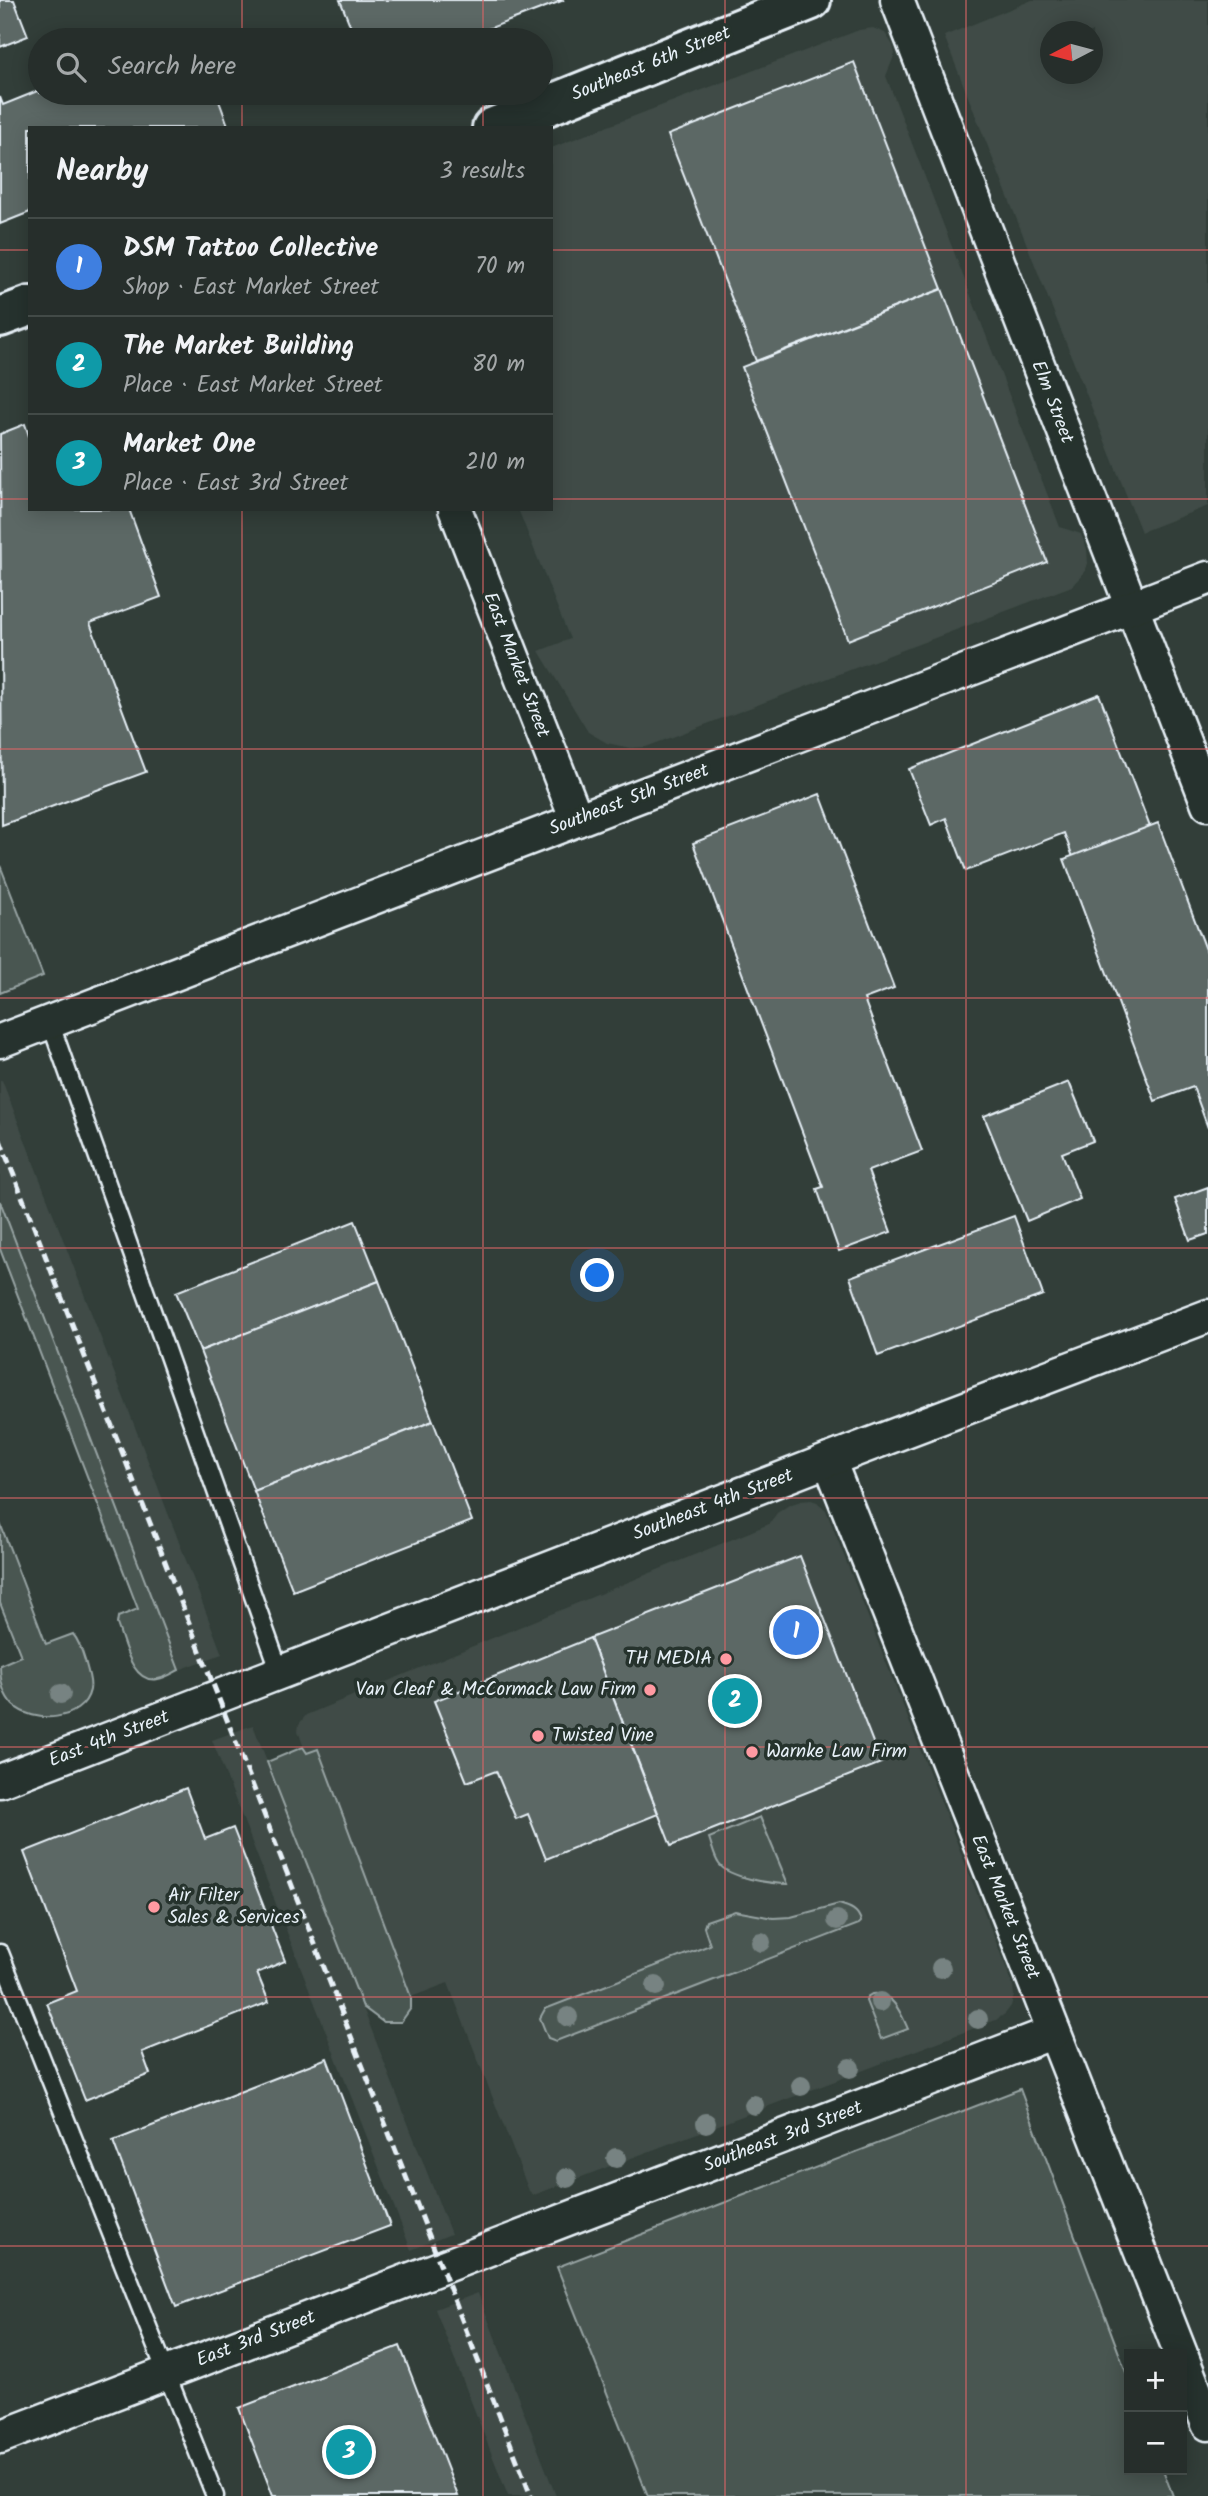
<!DOCTYPE html>
<html lang="en">
<head>
<meta charset="utf-8">
<style>
  body { margin:0; font-family:Kalam,sans-serif; background:#323a37; color:#f1f3f6 }
  .controls { position:absolute; right:21px; bottom:21px; display:grid; overflow:hidden; border-radius:0px; box-shadow:0 4px 18px #0003 }
  .controls button { width:63px; height:63px; display:grid; place-items:center; padding:0; border:0; border-bottom:2px solid #424a47; background:#262e2b; color:#f1f3f6; font:35px sans-serif }
  .compass { position:absolute; left:1040px; top:21px; width:63px; height:63px; border-radius:50%; background:#262e2b; box-shadow:0 4px 18px #0003; rotate:264deg }
  .you { position:absolute; left:598px; top:1276px; width:24px; height:24px; margin:-18px; border:5px solid #fff; border-radius:50%; background:#1a73e8; box-shadow:0 0 0 10px #1a73e833 }
  .badge { display:grid; place-items:center; width:46px; height:46px; border-radius:50%; background:#ff9aa2; color:#fff; font-size:23px; font-weight:700 }
  .pin { position:absolute; translate:-50% -50%; border:4px solid #fff; box-shadow:0 2px 7px #0006 }
  .list { margin:0; padding:0; list-style:none }
  h2 { display:flex; justify-content:space-between; align-items:center; height:91px; margin:0; padding:0 28px; font-size:30px }
  h2 small { font-size:23px; font-weight:400; color:#a4a8a9 }
  .list li { display:grid; grid-template-columns:46px 1fr auto; gap:21px; align-items:center; box-sizing:border-box; height:98px; padding:0 28px; border-top:2px solid #424a47 }
  .list b { display:block; font-size:26px; white-space:nowrap }
  .list p { margin:0; font-size:23px; white-space:nowrap; color:#a4a8a9 }
  .list em { font-size:23px; font-style:normal; color:#a4a8a9 }
  .icon { flex:none; width:38px; height:38px; fill:none; stroke:currentColor; stroke-width:2; stroke-linecap:round; stroke-linejoin:round }
  .map { position:relative; flex:none; width:1208px; height:2496px; overflow:hidden }
  .search { position:absolute; background:#262e2b; box-shadow:0 4px 18px #0003; left:28px; top:28px; width:525px; height:77px; display:flex; align-items:center; gap:18px; box-sizing:border-box; padding:0 24px; border-radius:38px; color:#a4a8a9; font-size:26px }
  .panel { position:absolute; background:#262e2b; box-shadow:0 4px 18px #0003; left:28px; top:126px; width:525px; height:385px; border-radius:0px }
  .map>svg:first-child { display:block }
</style>
</head>
<body>
<div class="map">
<svg width="1208" height="2496" viewBox="0 0 1208 2496">
  <rect width="100%" height="100%" fill="#323e39"/>
  <filter id="ink" filterUnits="userSpaceOnUse"><feTurbulence type="fractalNoise" baseFrequency=".0143" numOctaves="2"/><feDisplacementMap in="SourceGraphic" scale="14" xChannelSelector="R" yChannelSelector="G"/><feConvolveMatrix kernelMatrix="1 2 1 2 8 2 1 2 1" color-interpolation-filters="sRGB"/></filter>
  <g filter="url(#ink)">
    <g fill="#3f4b46" fill-rule="evenodd">
      <path d="M 1032,0 L 1208,0 L 1208,506 L 1141,532 L 944,36 ZM 1050,32 L 1092,32 L 1092,74 L 1050,74 Z"/>
      <path d="M 873,28 L 885,33 L 893,45 L 895,54 L 886,76 L 1060,527 L 1081,534 L 1087,549 L 1088,563 L 1085,572 L 1072,586 L 646,747 L 630,748 L 607,743 L 588,732 L 539,651 L 570,639 L 518,509 L 551,509 L 551,148 L 859,30 Z"/>
      <path d="M 2,1080 L 222,1654 L 179,1670 L 0,1201 L 0,1081 Z"/>
      <path d="M 811,1500 L 817,1502 L 826,1510 L 1013,1985 L 1014,1996 L 1011,2006 L 1005,2014 L 996,2020 L 534,2195 L 529,2191 L 448,1983 L 411,1997 L 318,1749 L 306,1753 L 298,1731 L 299,1724 L 306,1715 L 769,1524 L 777,1513 L 789,1505 L 801,1501 Z"/>
      <path d="M 253,1725 L 451,2234 L 411,2250 L 212,1740 Z"/>
      <path d="M 478,2293 L 556,2496 L 508,2496 L 435,2309 Z"/>
    </g>
    <g fill="#495651" stroke="#98a4a4" stroke-width="2">
      <path d="M 0,865 L 43,976 L 0,993 Z"/>
      <path d="M 0,1201 L 179,1670 C 173,1673 165,1678 158,1679 C 132,1685 124,1642 117,1624 L 118,1617 L 138,1609 L 0,1249 Z"/>
      <path d="M 0,1523 L 46,1644 L 73,1634 C 80,1642 83,1654 86,1664 C 88,1672 92,1682 90,1690 C 83,1722 33,1724 13,1705 C 3,1695 0,1678 0,1665 L 21,1656 L 0,1603 Z"/>
      <path d="M 303,1747 L 307,1753 L 318,1749 L 411,1997 L 411,2008 L 401,2022 L 383,2022 L 363,2007 L 267,1762 Z"/>
      <path d="M 760,1817 L 788,1884 C 772,1884 729,1878 719,1864 C 714,1857 712,1846 709,1838 Z"/>
      <path d="M 839,1904 C 849,1907 859,1910 861,1922 L 859,1924 L 556,2041 L 548,2038 L 540,2018 L 545,2009 L 710,1945 L 704,1927 L 706,1921 L 735,1911 L 773,1918 L 791,1917 Z"/>
      <path d="M 872,1994 C 893,1992 901,2013 908,2029 L 881,2039 L 866,2001 L 867,1997 Z"/>
      <path d="M 1020,2089 L 1129,2380 L 1129,2470 L 1163,2470 L 1173,2496 L 648,2496 L 557,2267 Z"/>
    </g>
    <g fill="#5c6865" stroke="#e8f1f8" stroke-width="2">
      <path d="M 0,0 L 14,0 L 28,36 L 0,47 Z"/>
      <path d="M 340,0 L 564,0 L 459,40 L 356,40 Z"/>
      <path d="M 192,32 L 195,40 L 169,40 Z"/>
      <path d="M 854,62 L 942,289 L 756,361 L 668,135 Z"/>
      <path d="M 40,90 L 40,93 L 216,93 L 229,128 L 30,128 L 30,212 L 0,224 L 0,97 L 3,105 Z"/>
      <path d="M 942,289 L 1047,562 L 848,640 L 742,367 Z"/>
      <path d="M 25,424 L 30,439 L 30,509 L 129,509 L 161,597 L 90,623 L 146,772 L 2,825 L 0,434 Z"/>
      <path d="M 1099,694 L 1150,827 L 1073,857 L 1064,833 L 966,871 L 946,818 L 931,825 L 909,769 Z"/>
      <path d="M 820,794 L 894,988 L 864,999 L 922,1151 L 868,1171 L 891,1232 L 839,1251 L 817,1189 L 823,1187 L 693,843 Z"/>
      <path d="M 1158,823 L 1208,955 L 1208,1128 L 1193,1087 L 1155,1101 L 1064,859 Z"/>
      <path d="M 1069,1082 L 1093,1141 L 1062,1153 L 1080,1199 L 1027,1221 L 984,1116 Z"/>
      <path d="M 1208,1187 L 1208,1234 L 1190,1240 L 1175,1199 Z"/>
      <path d="M 1014,1216 L 1043,1295 L 878,1356 L 850,1277 Z"/>
      <path d="M 355,1221 L 379,1281 L 200,1351 L 176,1292 Z"/>
      <path d="M 379,1281 L 433,1421 L 254,1491 L 200,1351 Z"/>
      <path d="M 433,1421 L 472,1521 L 293,1591 L 254,1491 Z"/>
      <path d="M 800,1556 L 881,1763 L 671,1846 L 590,1638 Z"/>
      <path d="M 590,1638 L 658,1814 L 546,1859 L 528,1814 L 516,1819 L 496,1771 L 467,1782 L 434,1701 Z"/>
      <path d="M 186,1788 L 205,1839 L 233,1828 L 285,1961 L 257,1973 L 269,2002 L 142,2052 L 150,2074 L 85,2100 L 47,2003 L 77,1991 L 24,1852 Z"/>
      <path d="M 327,2058 L 390,2226 L 176,2307 L 113,2141 Z"/>
      <path d="M 400,2346 L 458,2496 L 273,2496 L 239,2408 Z"/>
    </g>
    <g fill="none" stroke-linecap="round" stroke-linejoin="round">
      <defs>
        <g id="service">
          <path d="M 50,1022 L 280,1672"/>
          <path d="M 0,1953 L 215,2496"/>
        </g>
        <g id="minor">
          <path d="M 897,0 L 1208,804"/>
          <path d="M 455,509 L 577,820"/>
          <path d="M 0,1041 L 1208,578"/>
          <path d="M 829,1460 L 1181,2354"/>
          <path d="M 0,1781 L 829,1460 L 1208,1316"/>
          <path d="M 1182,2357 L 1208,2424"/>
          <path d="M 0,2437 L 1054,2032"/>
        </g>
        <g id="secondary">
          <path d="M 492,128 L 811,0"/>
          <path d="M 0,317 L 30,306"/>
        </g>
      </defs>
      <use href="#service" stroke="#e8f1f8" stroke-width="21"/>
      <use href="#minor" stroke="#e8f1f8" stroke-width="37"/>
      <use href="#secondary" stroke="#e8f1f8" stroke-width="44"/>
      <use href="#service" stroke="#26332d" stroke-width="16"/>
      <use href="#minor" stroke="#26332d" stroke-width="32"/>
      <use href="#secondary" stroke="#26332d" stroke-width="38"/>
      <path stroke="#e8f1f8" stroke-width="5" stroke-dasharray="10 5" stroke-linecap="butt" d="M 0,1140 L 531,2496"/>
    </g>
    <g fill="#778382">
      <circle cx="61" cy="1694" r="10"/>
      <circle cx="837" cy="1920" r="10"/>
      <circle cx="761" cy="1942" r="10"/>
      <circle cx="941" cy="1968" r="10"/>
      <circle cx="656" cy="1986" r="10"/>
      <circle cx="880" cy="2002" r="10"/>
      <circle cx="568" cy="2017" r="10"/>
      <circle cx="978" cy="2019" r="10"/>
      <circle cx="850" cy="2068" r="10"/>
      <circle cx="801" cy="2086" r="10"/>
      <circle cx="754" cy="2105" r="10"/>
      <circle cx="706" cy="2123" r="10"/>
      <circle cx="616" cy="2158" r="10"/>
      <circle cx="567" cy="2178" r="10"/>
    </g>
  </g>
  <path fill="none" stroke="#db6466" stroke-width="2" stroke-opacity="0.55" d="M 242,0 L 242,40M 483,0 L 483,40M 725,0 L 725,2496M 966,0 L 966,2496M 242,93 L 242,128M 483,93 L 483,128M 0,250 L 30,250M 551,250 L 1208,250M 0,499 L 30,499M 551,499 L 1208,499M 242,509 L 242,2496M 483,509 L 483,2496M 0,749 L 1208,749M 0,998 L 1208,998M 0,1248 L 1208,1248M 0,1498 L 1208,1498M 0,1747 L 1208,1747M 0,1997 L 1208,1997M 0,2246 L 1208,2246"/>
  <g fill="#ff9aa2" stroke="#26332d" stroke-width="2.5">
    <circle cx="726" cy="1659" r="7"/>
    <circle cx="650" cy="1690" r="7"/>
    <circle cx="538" cy="1736" r="7"/>
    <circle cx="752" cy="1752" r="7"/>
    <circle cx="154" cy="1907" r="7"/>
  </g>
  <g text-anchor="middle" dominant-baseline="central" stroke-width="7" stroke-linejoin="round" paint-order="stroke">
    <g font-size="19" fill="#e8f1f8" stroke="#26332d">
      <text transform="translate(651 64) rotate(-22)">Southeast 6th Street</text>
      <text transform="translate(1052 402) rotate(69)">Elm Street</text>
      <text transform="translate(516 665) rotate(69)">East Market Street</text>
      <text transform="translate(629 800) rotate(-21)">Southeast 5th Street</text>
      <text transform="translate(713 1505) rotate(-21)">Southeast 4th Street</text>
      <text transform="translate(109 1739) rotate(-21)">East 4th Street</text>
      <text transform="translate(1005 1907) rotate(68)">East Market Street</text>
      <text transform="translate(783 2137) rotate(-21)">Southeast 3rd Street</text>
      <text transform="translate(256 2339) rotate(-21)">East 3rd Street</text>
    </g>
    <g font-size="19" fill="#e8f1f8" stroke="#26332d" text-anchor="start">
      <text x="712" y="1659" text-anchor="end">TH MEDIA</text>
      <text x="636" y="1690" text-anchor="end">Van Cleaf &amp; McCormack Law Firm</text>
      <text x="552" y="1736">Twisted Vine</text>
      <text x="766" y="1752">Warnke Law Firm</text>
      <text x="168" y="1896">Air Filter<tspan x="168" dy="22">Sales &amp; Services</tspan></text>
    </g>
  </g>
</svg>
<div class="controls">
<button>+</button>
<button>−</button>
</div>
<svg class="compass" viewBox="-18 -18 36 36"><path d="M0-13l5 13h-10z" fill="#e53935"/><path d="M0 13l5-13h-10z" fill="#a4a8a9"/></svg>
<div class="you"></div>
<div class="pin badge" style="left:796px;top:1632px;background:#3f7fe0">1</div>
<div class="pin badge" style="left:735px;top:1701px;background:#0f9aa8">2</div>
<div class="pin badge" style="left:349px;top:2452px;background:#0f9aa8">3</div>
<div class="search"><svg class="icon" aria-label="search" viewBox="0 0 24 24"><circle cx="10" cy="10" r="6"/><path d="M15 15l6 6"/></svg>Search here</div>
<section class="panel">
<h2>Nearby<small>3 results</small></h2>
<ul class="list">
<li><span class="badge" style="background:#3f7fe0">1</span><div><b>DSM Tattoo Collective</b><p>Shop · East Market Street</p></div><em>70 m</em></li>
<li><span class="badge" style="background:#0f9aa8">2</span><div><b>The Market Building</b><p>Place · East Market Street</p></div><em>80 m</em></li>
<li><span class="badge" style="background:#0f9aa8">3</span><div><b>Market One</b><p>Place · East 3rd Street</p></div><em>210 m</em></li>
</ul>
</section>
</div>
</body>
</html>
